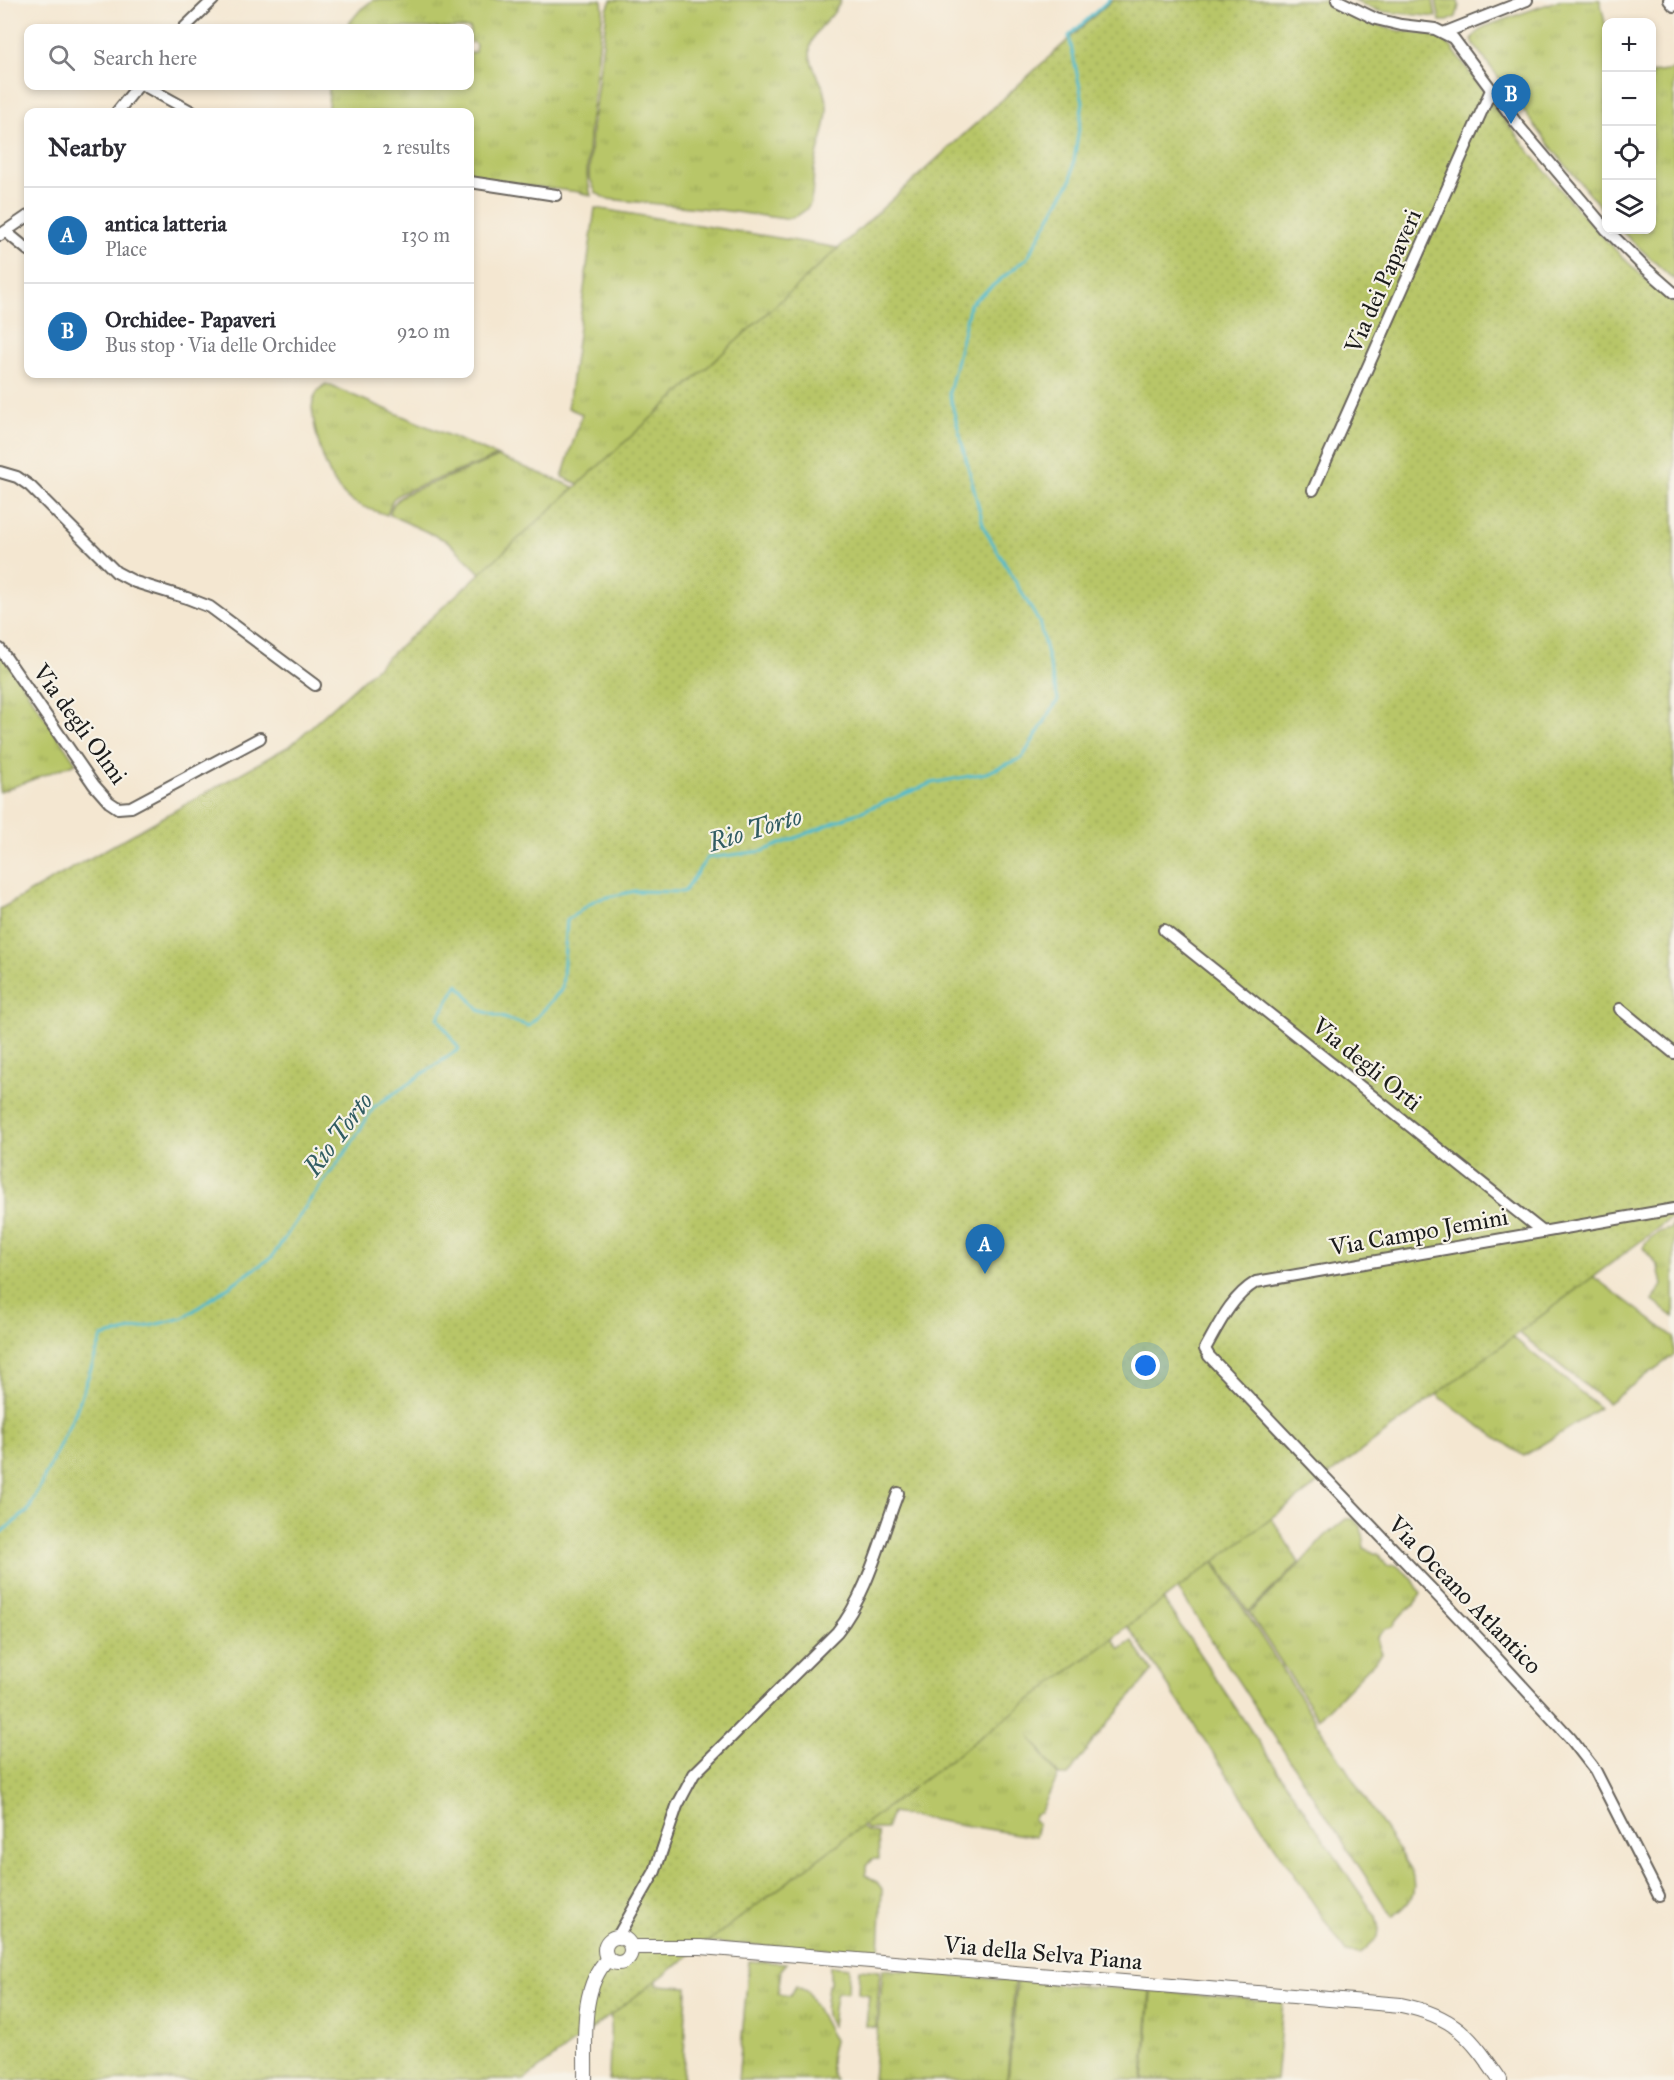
<!DOCTYPE html>
<html lang="en">
<head>
<meta charset="utf-8">
<style>
  body { margin:0; font-family:"IM FELL Great Primer",serif; background:#f2f2f3; color:#2b2b33 }
  .controls { position:absolute; right:18px; top:18px; display:grid; overflow:hidden; border-radius:12px; box-shadow:0 3px 9px #0003 }
  .controls button { width:54px; height:54px; display:grid; place-items:center; padding:0; border:0; border-bottom:2px solid #e1e1e2; background:#fff; color:#2b2b33; font:30px sans-serif }
  .you { position:absolute; left:1146px; top:1366px; width:21px; height:21px; margin:-15px; border:4px solid #fff; border-radius:50%; background:#1a73e8; box-shadow:0 0 0 9px #1a73e833 }
  .badge { display:grid; place-items:center; width:39px; height:39px; border-radius:50%; background:#1f6fb2; color:#fff; font-size:20px; font-weight:700 }
  .pin { position:absolute; translate:-50% -50px; filter:drop-shadow(0 2px 3px #0008) }
  .pin::after { content:''; position:absolute; top:32px; width:21px; height:18px; background:inherit; clip-path:polygon(0 0,100% 0,50% 100%) }
  .list { margin:0; padding:0; list-style:none }
  h2 { display:flex; justify-content:space-between; align-items:center; height:78px; margin:0; padding:0 24px; font-size:26px }
  h2 small { font-size:20px; font-weight:400; color:#7c7c81 }
  .list li { display:grid; grid-template-columns:39px 1fr auto; gap:18px; align-items:center; box-sizing:border-box; height:96px; padding:0 24px; border-top:2px solid #e1e1e2 }
  .list b { display:block; font-size:22px; white-space:nowrap }
  .list p { margin:0; font-size:20px; white-space:nowrap; color:#7c7c81 }
  .list em { font-size:20px; font-style:normal; color:#7c7c81 }
  .icon { flex:none; width:33px; height:33px; fill:none; stroke:currentColor; stroke-width:2; stroke-linecap:round; stroke-linejoin:round }
  .map { position:relative; flex:none; width:1674px; height:2080px; overflow:hidden }
  .search { position:absolute; background:#fff; box-shadow:0 3px 9px #0003; left:24px; top:24px; width:450px; height:66px; display:flex; align-items:center; gap:15px; box-sizing:border-box; padding:0 21px; border-radius:12px; color:#7c7c81; font-size:22px }
  .panel { position:absolute; background:#fff; box-shadow:0 3px 9px #0003; left:24px; top:108px; width:450px; height:270px; border-radius:12px }
  .map>svg:first-child { display:block }
</style>
</head>
<body>
<div class="map">
<svg width="1674" height="2080" viewBox="0 0 1674 2080">
  <defs>
    <pattern id="grass-tufts" width="24" height="20" patternUnits="userSpaceOnUse" patternTransform="scale(1.5)"><rect width="24" height="20" fill="#b8c668"/><path d="M3 7l-1-3M5 7V3M7 7l1-3M15 17l-1-3M17 17v-4M19 17l1-3" fill="none" stroke="#9eaa5a"/></pattern>
    <pattern id="park-dots" width="8" height="8" patternUnits="userSpaceOnUse" patternTransform="scale(1.5)"><rect width="8" height="8" fill="#b8c668"/><path d="M2 2h.1M6 6h.1" fill="none" stroke="#9eaa5a" stroke-width="1.8" stroke-linecap="round"/></pattern>
  </defs>
  <rect width="100%" height="100%" fill="#f7f3e8"/>
  <filter id="ink" filterUnits="userSpaceOnUse"><feTurbulence type="fractalNoise" baseFrequency=".0167" numOctaves="2"/><feDisplacementMap in="SourceGraphic" scale="12" xChannelSelector="R" yChannelSelector="G"/><feConvolveMatrix kernelMatrix="1 2 1 2 8 2 1 2 1" color-interpolation-filters="sRGB"/></filter>
  <filter id="wash" filterUnits="userSpaceOnUse"><feTurbulence type="fractalNoise" baseFrequency=".008" numOctaves="4" result="noise"/><feDisplacementMap in="SourceGraphic" scale="24" xChannelSelector="R" yChannelSelector="G"/><feGaussianBlur stdDeviation="1.35" result="paint"/><feColorMatrix in="noise" values="0 0 0 0 0 0 0 0 0 0 0 0 0 0 0 0 0 1.4 0 .05"/><feComposite in="paint" operator="in"/></filter>
  <g filter="url(#wash)">
    <rect width="100%" height="100%" fill="#f4e7d1"/>
    <g fill="url(#grass-tufts)" stroke="#6a7142" stroke-width="1.5">
      <path d="M 373,0 L 602,0 L 603,10 L 589,136 L 587,176 L 591,196 L 579,192 L 470,179 L 470,112 L 328,112 L 329,86 L 470,86 L 470,53 L 475,52 L 476,45 L 473,42 L 470,43 L 470,28 L 345,28 L 361,9 Z"/>
      <path d="M 611,0 L 841,0 C 835,19 812,28 810,50 C 809,66 821,78 825,93 C 832,116 819,143 815,165 C 812,177 815,194 809,206 C 803,214 795,217 786,219 L 720,210 L 607,199 L 596,193 L 589,176 L 591,137 L 607,10 Z"/>
      <path d="M 1353,0 L 1433,0 L 1436,17 L 1378,11 Z"/>
      <path d="M 1436,0 L 1458,0 L 1459,6 L 1456,17 L 1448,21 L 1440,21 Z"/>
      <path d="M 1559,0 L 1600,0 L 1606,28 L 1606,214 L 1558,156 L 1474,45 L 1472,38 L 1484,27 Z"/>
      <path d="M 1674,70 L 1674,280 L 1620,230 L 1652,230 L 1652,73 Z"/>
      <path d="M 595,208 L 858,251 L 750,555 L 562,477 L 582,414 L 568,408 Z"/>
      <path d="M 326,384 L 498,456 L 401,493 L 393,499 L 387,515 C 376,511 362,508 352,501 C 327,486 315,436 312,408 C 313,398 317,389 326,384 Z"/>
      <path d="M 499,457 L 761,562 L 499,592 L 449,542 L 390,515 C 390,505 397,499 405,494 Z"/>
      <path d="M 0,652 L 76,763 L 0,792 Z"/>
      <path d="M 1674,1219 L 1674,1317 L 1653,1301 L 1662,1285 L 1658,1266 L 1643,1248 C 1648,1237 1658,1231 1671,1229 Z"/>
      <path d="M 1425,1259 L 1579,1266 L 1674,1337 L 1674,1355 L 1608,1403 Z"/>
      <path d="M 1419,1261 L 1600,1408 L 1524,1456 L 1455,1409 L 1294,1281 Z"/>
      <path d="M 981,1347 L 991,1349 L 1014,1365 L 1164,1601 L 1376,1917 L 1379,1929 L 1378,1937 L 1360,1954 L 1346,1952 L 1076,1548 L 1070,1550 L 985,1653 L 1074,1554 L 1122,1624 L 1109,1633 L 1120,1649 L 1132,1641 L 1152,1671 L 1094,1740 L 1068,1776 L 1059,1776 L 1030,1736 L 1058,1776 L 1040,1813 L 1035,1814 L 1033,1819 L 1038,1824 L 1035,1837 L 892,1813 L 886,1829 L 867,1829 L 846,1811 L 948,1707 L 852,1621 L 872,1573 L 984,1674 L 977,1663 L 885,1583 C 885,1562 892,1544 898,1524 C 915,1463 943,1406 973,1349 Z"/>
      <path d="M 1079,1437 L 1198,1538 L 1411,1870 C 1418,1893 1412,1903 1392,1917 Z"/>
      <path d="M 1165,1486 L 1259,1497 L 1299,1563 L 1248,1612 Z"/>
      <path d="M 1346,1519 L 1354,1519 L 1361,1526 L 1364,1548 L 1379,1555 L 1387,1566 L 1396,1565 L 1412,1578 L 1421,1594 C 1419,1597 1417,1600 1415,1603 C 1407,1613 1400,1612 1393,1627 L 1385,1629 L 1378,1636 L 1379,1646 L 1382,1654 L 1318,1719 L 1249,1613 L 1298,1566 L 1325,1536 Z"/>
      <path d="M 843,1815 L 866,1831 L 878,1833 L 879,1859 L 872,1859 L 866,1866 L 866,1875 L 877,1882 L 882,1889 L 879,1952 L 636,1939 Z"/>
      <path d="M 659,1951 L 657,1985 L 687,1987 L 683,2080 L 609,2080 L 612,1977 Z"/>
      <path d="M 749,1961 L 787,1963 L 781,1970 L 778,1994 L 790,1996 L 796,1986 L 808,1992 L 834,2041 C 830,2055 827,2068 836,2080 L 738,2080 Z"/>
      <path d="M 830,1966 L 849,1968 L 848,1992 L 838,1992 L 836,1994 L 832,2026 C 821,2015 827,1999 828,1985 L 830,1984 Z"/>
      <path d="M 859,1969 L 880,1971 L 876,2028 L 866,2026 L 869,1995 L 858,1993 Z"/>
      <path d="M 883,1969 L 1015,1981 L 1007,2080 L 873,2080 Z"/>
      <path d="M 1017,1981 L 1150,1991 L 1143,2080 L 1008,2080 Z"/>
      <path d="M 1151,1991 L 1283,2002 L 1276,2080 L 1144,2080 Z"/>
    </g>
    <path fill="url(#park-dots)" stroke="#6a7142" stroke-width="1.5" d="M 1112,0 L 1328,0 C 1347,11 1366,21 1387,28 C 1412,36 1434,27 1452,48 C 1517,138 1588,233 1674,304 L 1674,1216 L 524,2080 L 0,2080 L 0,909 L 291,745 Z"/>
    <g fill="none" stroke-linecap="round" stroke-linejoin="round">
      <path stroke="#51bccc" stroke-width="3" d="M 0,1533 L 28,1511 L 76,1411 L 102,1337 L 183,1318 L 272,1257 L 310,1200 L 348,1149 L 374,1107 L 459,1049 L 438,1018 L 458,984 L 479,1010 L 529,1026 L 562,989 L 567,920 L 595,900 L 635,891 L 684,892 L 707,858 L 763,851 L 932,783 L 986,773 L 1022,758 L 1058,700 L 1039,622 L 984,528 L 949,393 L 970,304 L 1027,258 L 1071,180 L 1083,102 L 1069,36 L 1109,0"/>
    </g>
  </g>
  <g filter="url(#ink)">
    <g fill="none" stroke-linecap="round" stroke-linejoin="round">
      <defs>
        <g id="minor">
          <path d="M 1337,0 L 1376,19 L 1401,25 L 1435,29 L 1453,38 L 1517,124 L 1606,229"/>
          <path d="M 1669,0 L 1674,6"/>
          <path d="M 184,28 L 213,0"/>
          <path d="M 1446,32 L 1527,0"/>
          <path d="M 145,86 L 192,112"/>
          <path d="M 117,112 L 138,86"/>
          <path d="M 470,182 L 556,195"/>
          <path d="M 1607,230 L 1642,265 L 1674,293"/>
          <path d="M 6,232 L 28,250"/>
          <path d="M 0,235 L 28,216"/>
          <path d="M 0,472 L 17,477 L 30,486 L 116,572 L 135,582 L 187,598 L 210,607 L 315,685"/>
          <path d="M 1313,490 L 1491,90"/>
          <path d="M 0,649 L 94,785 L 109,802 L 118,808 L 131,807 L 260,738"/>
          <path d="M 1164,930 L 1543,1232"/>
          <path d="M 1620,1009 L 1674,1053"/>
          <path d="M 1659,1896 L 1595,1770 L 1571,1739 L 1480,1640 L 1209,1356 L 1205,1349 C 1219,1324 1231,1297 1256,1282 L 1674,1209"/>
          <path d="M 618,1936 L 655,1871 L 677,1806 L 694,1774 L 837,1632 C 867,1596 881,1537 898,1493"/>
        </g>
        <g id="tertiary">
          <circle cx="618" cy="1950" r="13"/>
          <path d="M 632,1947 L 701,1947 L 1401,2005 C 1455,2016 1470,2036 1500,2080"/>
          <path d="M 585,2080 C 586,2042 579,1988 608,1959"/>
        </g>
      </defs>
      <use href="#minor" stroke="#68635b" stroke-width="14"/>
      <use href="#tertiary" stroke="#68635b" stroke-width="16"/>
      <use href="#minor" stroke="#fff" stroke-width="10"/>
      <use href="#tertiary" stroke="#fff" stroke-width="14"/>
    </g>
  </g>
  <g text-anchor="middle" dominant-baseline="central" stroke-width="4.5" stroke-linejoin="round" paint-order="stroke">
    <g font-size="24" fill="#1c1c1c" stroke="#f7f3e8">
      <text transform="translate(1383 281) rotate(-66)">Via dei Papaveri</text>
      <text transform="translate(80 724) rotate(54)">Via degli Olmi</text>
      <text transform="translate(1367 1064) rotate(39)">Via degli Orti</text>
      <text transform="translate(1419 1232) rotate(-10)">Via Campo Jemini</text>
      <text transform="translate(1465 1595) rotate(46)">Via Oceano Atlantico</text>
      <text transform="translate(1043 1953) rotate(5)">Via della Selva Piana</text>
    </g>
    <g font-size="26" font-style="italic" fill="#315c62" stroke="#f7f3e8">
      <text transform="translate(755 829) rotate(-17)">Rio Torto</text>
      <text transform="translate(338 1134) rotate(-53)">Rio Torto</text>
    </g>
  </g>
</svg>
<div class="controls">
<button>+</button>
<button>−</button>
<button><svg class="icon" aria-label="locate" viewBox="0 0 24 24"><circle cx="12" cy="12" r="6"/><path d="M12 2v4M12 18v4M2 12h4M18 12h4"/></svg></button>
<button><svg class="icon" aria-label="layers" viewBox="0 0 24 24"><path d="M12 4l9 5-9 5-9-5zM3 14l9 5 9-5"/></svg></button>
</div>
<div class="you"></div>
<div class="pin badge" style="left:985px;top:1274px">A</div>
<div class="pin badge" style="left:1511px;top:124px">B</div>
<div class="search"><svg class="icon" aria-label="search" viewBox="0 0 24 24"><circle cx="10" cy="10" r="6"/><path d="M15 15l6 6"/></svg>Search here</div>
<section class="panel">
<h2>Nearby<small>2 results</small></h2>
<ul class="list">
<li><span class="badge">A</span><div><b>antica latteria</b><p>Place</p></div><em>130 m</em></li>
<li><span class="badge">B</span><div><b>Orchidee- Papaveri</b><p>Bus stop · Via delle Orchidee</p></div><em>920 m</em></li>
</ul>
</section>
</div>
</body>
</html>
